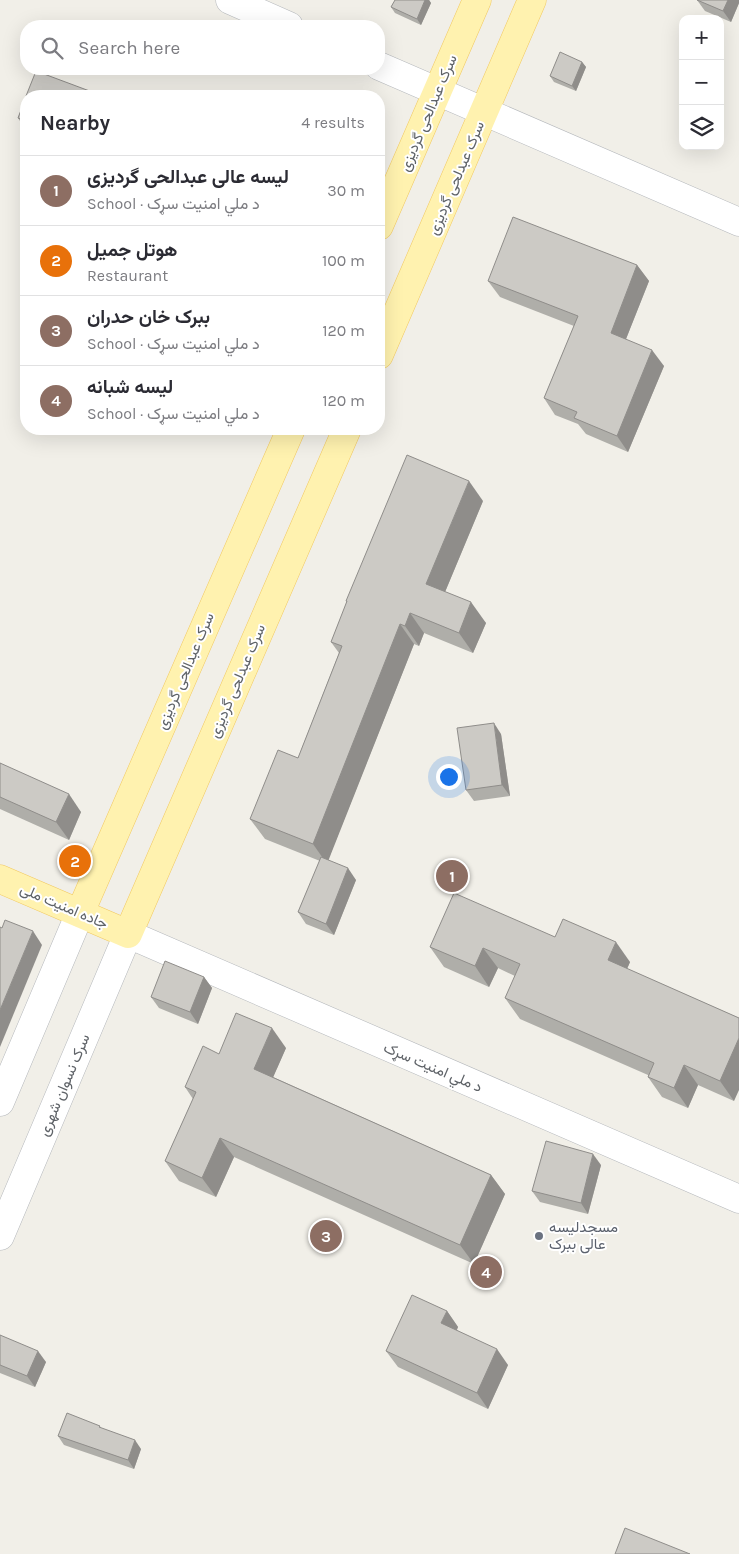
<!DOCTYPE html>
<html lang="en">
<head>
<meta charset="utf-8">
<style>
  body { margin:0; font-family:Karla,Vazirmatn,sans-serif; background:#f7f7f7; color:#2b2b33 }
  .controls { position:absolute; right:15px; top:15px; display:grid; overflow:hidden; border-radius:10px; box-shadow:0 5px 20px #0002 }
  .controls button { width:45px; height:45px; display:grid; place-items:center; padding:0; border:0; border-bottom:1px solid #e1e1e2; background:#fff; color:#2b2b33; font:25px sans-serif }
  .you { position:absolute; left:448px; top:776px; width:18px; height:18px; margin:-12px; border:4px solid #fff; border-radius:50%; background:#1a73e8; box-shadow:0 0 0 8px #1a73e833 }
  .badge { display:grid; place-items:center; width:32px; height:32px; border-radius:50%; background:#ea4335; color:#fff; font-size:16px; font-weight:700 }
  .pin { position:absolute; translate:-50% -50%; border:2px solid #fff; box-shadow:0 1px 5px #0006 }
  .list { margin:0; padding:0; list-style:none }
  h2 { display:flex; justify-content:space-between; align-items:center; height:65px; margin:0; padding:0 20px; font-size:21px }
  h2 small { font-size:16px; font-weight:400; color:#7c7c81 }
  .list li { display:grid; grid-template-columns:32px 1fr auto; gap:15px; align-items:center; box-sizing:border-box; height:70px; padding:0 20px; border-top:1px solid #e1e1e2 }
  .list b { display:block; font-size:19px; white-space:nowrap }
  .list p { margin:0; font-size:16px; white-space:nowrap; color:#7c7c81 }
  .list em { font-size:16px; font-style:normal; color:#7c7c81 }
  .icon { flex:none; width:28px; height:28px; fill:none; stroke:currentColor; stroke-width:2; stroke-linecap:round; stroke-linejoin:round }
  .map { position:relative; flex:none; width:739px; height:1554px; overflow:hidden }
  .search { position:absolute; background:#fff; box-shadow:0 5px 20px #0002; left:20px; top:20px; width:365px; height:55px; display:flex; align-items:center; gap:12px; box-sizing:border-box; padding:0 18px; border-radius:20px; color:#7c7c81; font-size:19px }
  .panel { position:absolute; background:#fff; box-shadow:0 5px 20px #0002; left:20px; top:90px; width:365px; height:345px; border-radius:20px }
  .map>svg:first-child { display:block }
</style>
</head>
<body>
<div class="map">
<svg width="739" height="1554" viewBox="0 0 739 1554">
  <rect width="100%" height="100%" fill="#f1efe8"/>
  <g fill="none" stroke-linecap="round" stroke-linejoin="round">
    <defs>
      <g id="minor">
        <path d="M 230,0 L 289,26"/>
        <path d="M 379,66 L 739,222"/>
        <path d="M 0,1102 L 80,913"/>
        <path d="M 0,1236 L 128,934 L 739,1199"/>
      </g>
      <g id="major">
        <path d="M 379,226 L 477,0"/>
        <path d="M 379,355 L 532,0"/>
        <path d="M 0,879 L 128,934 L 347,429"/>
        <path d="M 80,913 L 291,429"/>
      </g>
    </defs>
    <use href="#minor" stroke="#b5b8bc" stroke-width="29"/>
    <use href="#major" stroke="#f2c960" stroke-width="29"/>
    <use href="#minor" stroke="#fff" stroke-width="28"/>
    <use href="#major" stroke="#fff2af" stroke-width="28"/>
  </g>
  <g fill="#afaea9">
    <path d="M 395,0 L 429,0 L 431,3 L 421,25 L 395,13 L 391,7 Z"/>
    <path d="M 697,0 L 739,0 L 739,3 L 731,22 L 705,11 Z"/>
    <path d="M 582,62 L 586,67 L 576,91 L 554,82 L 550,76 Z"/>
    <path d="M 26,97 L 26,130 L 18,118 Z"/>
    <path d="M 637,265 L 649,281 L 626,339 L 664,366 L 628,452 L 586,434 L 578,424 L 555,415 L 544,398 L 574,326 L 500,297 L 488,281 Z"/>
    <path d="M 483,501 L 445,592 L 486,623 L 473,653 L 424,633 L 419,646 L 414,644 L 328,860 L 356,880 L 334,935 L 306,924 L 298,912 L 320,861 L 265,839 L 250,819 L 298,758 L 339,653 L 331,642 L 347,602 L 346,601 Z"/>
    <path d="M 501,734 L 510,796 L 474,801 L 466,790 Z"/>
    <path d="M 0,763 L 81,812 L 69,840 L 0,809 Z"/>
    <path d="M 555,937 L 630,962 L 627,969 L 739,1018 L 734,1101 L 698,1085 L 688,1108 L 662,1097 L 648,1077 L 648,1075 L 520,1019 L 505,998 L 515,976 L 498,968 L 489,987 L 444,967 L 430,947 Z"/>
    <path d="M 204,977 L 212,988 L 198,1024 L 159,1008 L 151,997 Z"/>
    <path d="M 286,1048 L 273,1077 L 491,1175 L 505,1194 L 474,1264 L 234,1157 L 216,1197 L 179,1181 L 165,1161 L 193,1099 L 185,1087 L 219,1054 Z"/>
    <path d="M 601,1165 L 588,1214 L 540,1202 L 532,1191 Z"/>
    <path d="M 447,1311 L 458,1327 L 457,1330 L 508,1365 L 488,1409 L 398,1367 L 386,1351 Z"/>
    <path d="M 0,1335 L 46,1362 L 35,1387 L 0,1373 Z"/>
    <path d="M 100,1426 L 101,1428 L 141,1449 L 134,1469 L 64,1445 L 58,1436 Z"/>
  </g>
  <g fill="#8f8d8a">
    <path d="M 425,0 L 429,0 L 431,3 L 421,25 L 417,19 Z"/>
    <path d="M 728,0 L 739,0 L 739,3 L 731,22 L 723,11 Z"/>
    <path d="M 582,62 L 586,67 L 576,91 L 572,86 Z"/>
    <path d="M 637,265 L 649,281 L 622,349 L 611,333 Z"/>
    <path d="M 652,350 L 664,366 L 628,452 L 617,436 Z"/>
    <path d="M 469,481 L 483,501 L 440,604 L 426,584 Z"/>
    <path d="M 471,602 L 486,623 L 473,653 L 459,633 Z"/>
    <path d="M 410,613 L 424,633 L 419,646 L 405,626 Z"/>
    <path d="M 400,624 L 414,644 L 327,864 L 313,844 Z"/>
    <path d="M 494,723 L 501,734 L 510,796 L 502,785 Z"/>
    <path d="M 69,794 L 81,812 L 69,840 L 56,822 Z"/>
    <path d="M 348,868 L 356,880 L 334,935 L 326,924 Z"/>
    <path d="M 33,931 L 42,945 L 0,1047 L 0,1010 Z"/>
    <path d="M 616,942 L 630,962 L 622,980 L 608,960 Z"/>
    <path d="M 483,948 L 498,968 L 489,987 L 475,966 Z"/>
    <path d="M 204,977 L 212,988 L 198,1024 L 190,1012 Z"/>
    <path d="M 272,1028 L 286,1048 L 268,1089 L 254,1069 Z"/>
    <path d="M 739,1038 L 739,1090 L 734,1101 L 720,1081 Z"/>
    <path d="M 684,1065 L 698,1085 L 688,1108 L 674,1088 Z"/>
    <path d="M 220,1138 L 234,1157 L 216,1197 L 202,1178 Z"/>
    <path d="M 593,1154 L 601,1165 L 588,1214 L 581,1203 Z"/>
    <path d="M 491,1175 L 505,1194 L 474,1264 L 460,1245 Z"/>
    <path d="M 447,1311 L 458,1327 L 452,1339 L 441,1323 Z"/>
    <path d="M 497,1349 L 508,1365 L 488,1409 L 477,1393 Z"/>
    <path d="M 38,1351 L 46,1362 L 35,1387 L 27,1376 Z"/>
    <path d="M 135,1440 L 141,1449 L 134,1469 L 128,1460 Z"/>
  </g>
  <g fill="#cccac5" stroke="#8f8d8a">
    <path d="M 395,0 L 425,0 L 417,19 L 391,7 Z"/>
    <path d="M 697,0 L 728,0 L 723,11 Z"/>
    <path d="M 560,52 L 582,62 L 572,86 L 550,76 Z"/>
    <path d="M 36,71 L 103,96 L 26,96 Z"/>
    <path d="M 26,97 L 26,121 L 18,118 Z"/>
    <path d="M 513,217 L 637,265 L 611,333 L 652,350 L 617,436 L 574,418 L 577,412 L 544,398 L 578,316 L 488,281 Z"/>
    <path d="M 407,455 L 469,481 L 426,584 L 471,602 L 459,633 L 410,613 L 405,626 L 400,624 L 313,844 L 250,819 L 278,750 L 298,758 L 342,646 L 331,642 L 347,601 L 346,601 Z"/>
    <path d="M 494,723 L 502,785 L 466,790 L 457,728 Z"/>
    <path d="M 0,763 L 69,794 L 56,822 L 0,797 Z"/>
    <path d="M 321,857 L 348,868 L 326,924 L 298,912 Z"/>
    <path d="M 454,893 L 555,937 L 563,919 L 616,942 L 608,960 L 739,1018 L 739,1038 L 720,1081 L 684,1065 L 674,1088 L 648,1077 L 654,1063 L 505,998 L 520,964 L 483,948 L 475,966 L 430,947 Z"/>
    <path d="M 5,920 L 33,931 L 0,1010 L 0,927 L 2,928 Z"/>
    <path d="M 165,961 L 204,977 L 190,1012 L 151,997 Z"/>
    <path d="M 236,1013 L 272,1028 L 254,1069 L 491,1175 L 460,1245 L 220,1138 L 202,1178 L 165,1161 L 196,1092 L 185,1087 L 203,1046 L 219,1054 Z"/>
    <path d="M 546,1141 L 593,1154 L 581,1203 L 532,1191 Z"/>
    <path d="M 412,1295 L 447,1311 L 441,1323 L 497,1349 L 477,1393 L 386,1351 Z"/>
    <path d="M 0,1335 L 38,1351 L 27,1376 L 0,1365 Z"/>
    <path d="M 67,1413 L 100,1426 L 99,1427 L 135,1440 L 128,1460 L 58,1436 Z"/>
    <path d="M 625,1528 L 690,1554 L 615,1554 Z"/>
  </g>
  <circle fill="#6b7280" stroke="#fff" stroke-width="2" cx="539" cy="1236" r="5"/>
  <g text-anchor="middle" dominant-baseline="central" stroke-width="4" stroke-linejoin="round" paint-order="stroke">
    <g font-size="15" fill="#5f6368" stroke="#fff">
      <text transform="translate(428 113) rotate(-67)">سرک عبدالحی گردیزی</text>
      <text transform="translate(456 178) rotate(-67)">سرک عبدلحی گردیزی</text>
      <text transform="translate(185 671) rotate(-67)">سرک عبدالحی گردیزی</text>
      <text transform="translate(237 681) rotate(-67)">سرک عبدلحی گردیزی</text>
      <text transform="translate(64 906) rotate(23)">جاده امنیت ملی</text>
      <text transform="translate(433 1067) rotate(23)">د ملي امنیت سړک</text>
      <text transform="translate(64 1085) rotate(-67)">سرک نسوان شهری</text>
    </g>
    <g font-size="15" fill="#5b616d" stroke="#fff" text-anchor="start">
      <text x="549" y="1227">مسجدلیسه<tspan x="549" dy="17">عالی ببرک</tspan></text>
    </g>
  </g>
</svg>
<div class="controls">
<button>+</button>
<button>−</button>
<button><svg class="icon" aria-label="layers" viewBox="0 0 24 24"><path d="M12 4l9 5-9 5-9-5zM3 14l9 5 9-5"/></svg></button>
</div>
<div class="you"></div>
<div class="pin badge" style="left:452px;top:876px;background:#8d6e63">1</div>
<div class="pin badge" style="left:75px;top:861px;background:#e8710a">2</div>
<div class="pin badge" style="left:326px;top:1236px;background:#8d6e63">3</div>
<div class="pin badge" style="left:486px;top:1272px;background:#8d6e63">4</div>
<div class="search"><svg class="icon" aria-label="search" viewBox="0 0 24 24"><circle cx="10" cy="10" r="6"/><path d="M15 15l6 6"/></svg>Search here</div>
<section class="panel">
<h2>Nearby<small>4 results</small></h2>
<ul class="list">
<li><span class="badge" style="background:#8d6e63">1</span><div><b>لیسه عالی عبدالحی گردیزی</b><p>School · د ملي امنیت سړک</p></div><em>30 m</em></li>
<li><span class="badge" style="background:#e8710a">2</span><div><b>هوتل جمیل</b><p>Restaurant</p></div><em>100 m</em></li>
<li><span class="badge" style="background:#8d6e63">3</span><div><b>ببرک خان حدران</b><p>School · د ملي امنیت سړک</p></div><em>120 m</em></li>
<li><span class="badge" style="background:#8d6e63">4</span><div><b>لیسه شبانه</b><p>School · د ملي امنیت سړک</p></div><em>120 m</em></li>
</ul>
</section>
</div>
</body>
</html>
